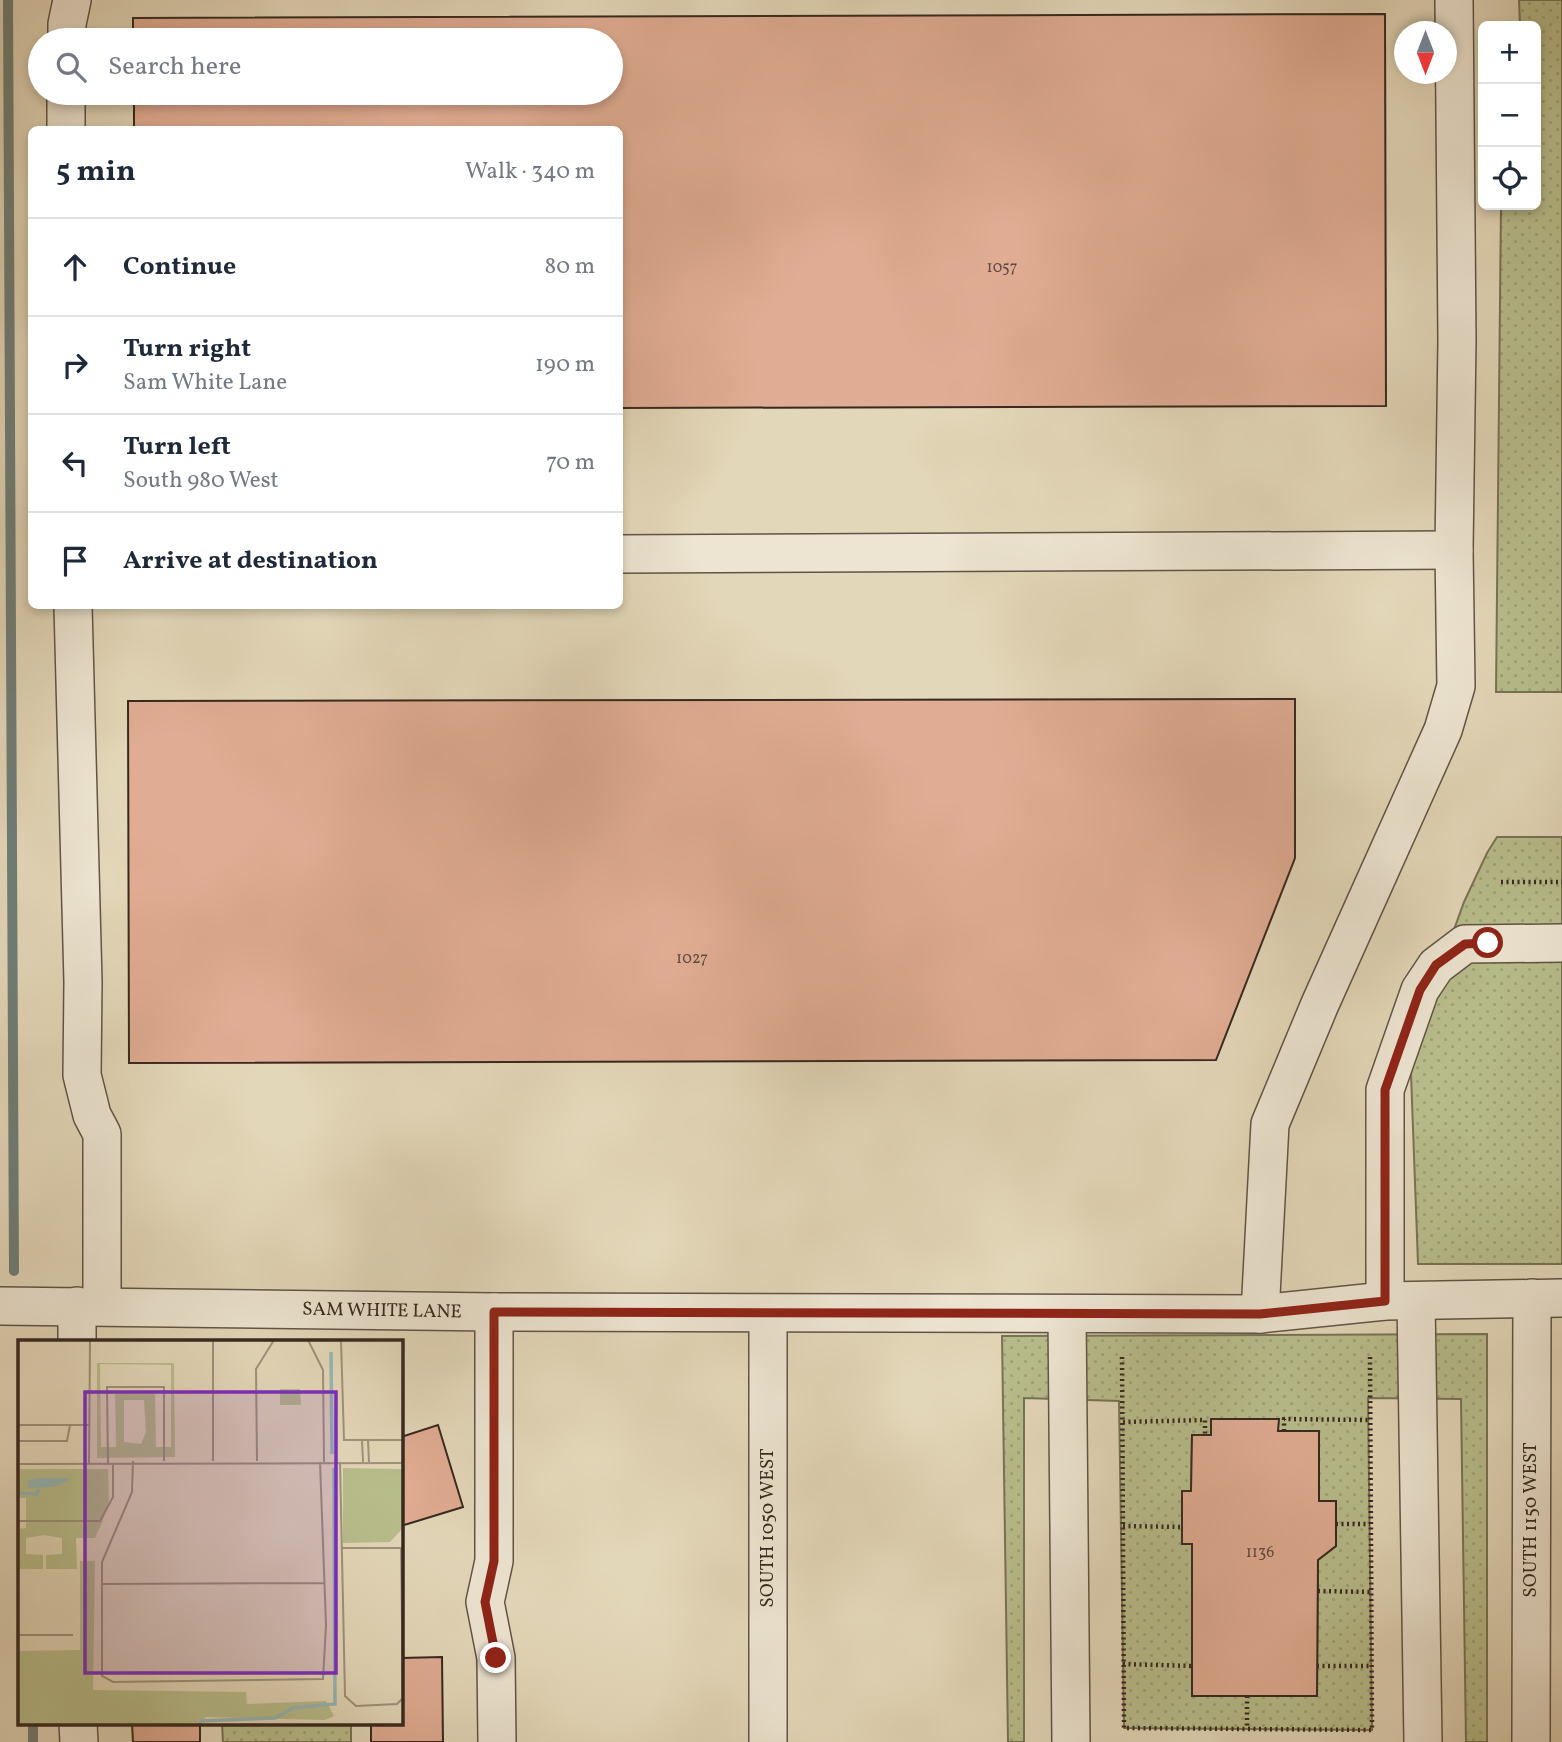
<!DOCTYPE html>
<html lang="en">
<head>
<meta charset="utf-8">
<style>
  body { margin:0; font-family:Vollkorn,serif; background:#f2f2f3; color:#1f2937 }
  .controls { position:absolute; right:21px; top:21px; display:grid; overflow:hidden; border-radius:10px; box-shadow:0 4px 10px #0003 }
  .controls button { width:63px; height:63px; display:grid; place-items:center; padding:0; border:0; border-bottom:2px solid #e0e1e3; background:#fff; color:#1f2937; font:35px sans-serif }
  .compass { position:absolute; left:1394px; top:21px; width:63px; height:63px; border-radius:50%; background:#fff; box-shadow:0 4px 10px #0003; rotate:180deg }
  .stop { position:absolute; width:21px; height:21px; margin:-16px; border:5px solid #8f2418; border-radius:50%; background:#fff }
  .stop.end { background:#8f2418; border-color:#fff; box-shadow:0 2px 7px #0008 }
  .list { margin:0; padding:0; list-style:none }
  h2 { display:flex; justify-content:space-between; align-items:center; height:91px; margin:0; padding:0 28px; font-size:30px }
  h2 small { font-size:23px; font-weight:400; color:#747a83 }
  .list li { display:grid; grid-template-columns:46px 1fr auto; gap:21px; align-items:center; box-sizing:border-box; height:98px; padding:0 28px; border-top:2px solid #e0e1e3 }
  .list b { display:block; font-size:26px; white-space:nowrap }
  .list p { margin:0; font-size:23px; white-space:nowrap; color:#747a83 }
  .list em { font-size:23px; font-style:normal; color:#747a83 }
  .icon { flex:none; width:38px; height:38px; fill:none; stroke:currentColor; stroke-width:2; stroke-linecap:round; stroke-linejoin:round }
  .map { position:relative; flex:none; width:1562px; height:1742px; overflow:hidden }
  .search { position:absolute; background:#fff; box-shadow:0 4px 10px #0003; left:28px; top:28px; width:595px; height:77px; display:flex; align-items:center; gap:18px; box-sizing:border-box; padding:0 24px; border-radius:38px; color:#747a83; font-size:26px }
  .panel { position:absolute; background:#fff; box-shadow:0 4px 10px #0003; left:28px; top:126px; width:595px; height:483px; border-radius:10px }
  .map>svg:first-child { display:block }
</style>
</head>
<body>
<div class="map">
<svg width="1562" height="1742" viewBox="0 0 1562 1742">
  <defs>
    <pattern id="grass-dots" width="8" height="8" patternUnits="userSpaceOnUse" patternTransform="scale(1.75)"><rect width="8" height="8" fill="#b8bd8c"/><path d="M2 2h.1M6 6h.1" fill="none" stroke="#9fa278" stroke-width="1.8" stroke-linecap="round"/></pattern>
  </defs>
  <rect width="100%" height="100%" fill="#e3d7b9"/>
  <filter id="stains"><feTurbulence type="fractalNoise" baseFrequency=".00286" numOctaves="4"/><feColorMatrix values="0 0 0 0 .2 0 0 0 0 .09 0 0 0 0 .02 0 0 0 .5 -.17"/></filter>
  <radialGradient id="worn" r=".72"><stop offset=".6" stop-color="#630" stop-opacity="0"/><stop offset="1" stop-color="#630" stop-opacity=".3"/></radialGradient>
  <g fill="url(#grass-dots)" stroke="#777356" stroke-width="2" fill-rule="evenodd">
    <path d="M 1519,0 L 1562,0 L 1562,692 L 1496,692 L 1501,205 L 1536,205 L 1536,26 L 1520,26 Z"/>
    <path d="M 1497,837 L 1562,837 L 1562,1264 L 1418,1264 L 1411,1074 L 1414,1003 L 1448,946 L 1464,902 L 1487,853 Z"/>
    <path d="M 1487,1334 L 1487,1742 L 1466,1742 L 1461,1399 L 1368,1398 L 1372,1730 L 1124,1728 L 1119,1401 L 1024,1398 L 1024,1742 L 1008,1742 L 1002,1336 ZM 1212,1419 L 1278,1419 L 1278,1431 L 1319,1431 L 1319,1501 L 1336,1501 L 1336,1546 L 1318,1560 L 1317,1696 L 1192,1695 L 1192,1544 L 1182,1543 L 1182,1492 L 1191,1491 L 1192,1435 L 1211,1435 Z"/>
    <path d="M 222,1723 L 351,1723 L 351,1742 L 223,1742 Z"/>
  </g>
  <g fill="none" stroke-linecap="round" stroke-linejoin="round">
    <g stroke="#707f79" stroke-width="10">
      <path d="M 8,0 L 14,1271"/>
      <path d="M 33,1723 L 33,1742"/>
    </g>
  </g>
  <g fill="#e0ac93" stroke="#362920" stroke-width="2">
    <path d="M 1385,14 L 1386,406 L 620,408 L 620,130 L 134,130 L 134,93 L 611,93 L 611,40 L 133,40 L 133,18 Z"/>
    <path d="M 1295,699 L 1295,858 L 1216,1060 L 129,1063 L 128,701 Z"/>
    <path d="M 1211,1419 L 1279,1419 L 1278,1431 L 1319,1431 L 1319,1501 L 1336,1501 L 1336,1546 L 1318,1560 L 1317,1696 L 1192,1696 L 1192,1544 L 1182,1544 L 1182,1491 L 1191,1491 L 1192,1435 L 1211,1435 Z"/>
    <path d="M 438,1425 L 463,1507 L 401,1526 L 401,1437 Z"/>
    <path d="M 442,1657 L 443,1742 L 371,1742 L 371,1723 L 401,1723 L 401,1658 Z"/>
    <path d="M 132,1723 L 200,1723 L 200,1742 L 133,1742 Z"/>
  </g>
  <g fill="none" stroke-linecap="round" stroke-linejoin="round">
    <defs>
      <g id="minor">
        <path d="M 67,40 L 67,24 L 72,0"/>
        <path d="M 66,130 L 66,93"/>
        <path d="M 620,554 L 1454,550"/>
        <path d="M 73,606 L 83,982 L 82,1075 L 92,1115 L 102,1134 L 102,1306"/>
        <path d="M 1385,1301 L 1385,1090 L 1420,990 L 1436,966 L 1465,944 L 1562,943"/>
        <path d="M 1416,1301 L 1423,1742"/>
        <path d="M 0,1306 L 494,1312 L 1260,1314 L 1385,1301 L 1562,1298"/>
        <path d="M 494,1312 L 494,1561 L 485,1602 L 496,1658 L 497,1742"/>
        <path d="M 768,1314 L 768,1742"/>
        <path d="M 1067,1314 L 1071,1742"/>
        <path d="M 1260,1314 L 1270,1124 L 1320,1004 L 1443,730 L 1456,686 L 1454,550 L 1457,340 L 1454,0"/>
        <path d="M 77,1341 L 77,1306"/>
        <path d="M 78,1723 L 79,1742"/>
        <path d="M 1531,1742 L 1532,1298"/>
      </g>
    </defs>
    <use href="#minor" stroke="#615446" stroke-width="40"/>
    <g stroke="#362920" stroke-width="4.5" stroke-dasharray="2 3.5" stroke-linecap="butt">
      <path d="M 1501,882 L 1562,882"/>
      <path d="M 1122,1357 L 1124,1728 L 1372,1730 L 1370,1357"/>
      <path d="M 1123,1422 L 1205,1420 L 1205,1435"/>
      <path d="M 1284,1431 L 1284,1419 L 1370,1420"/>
      <path d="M 1336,1524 L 1370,1524"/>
      <path d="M 1123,1526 L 1182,1527"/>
      <path d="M 1318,1591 L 1371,1592"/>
      <path d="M 1123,1664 L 1192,1666"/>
      <path d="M 1317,1666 L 1371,1666"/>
      <path d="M 1247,1696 L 1247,1729"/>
    </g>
    <use href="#minor" stroke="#ede5d2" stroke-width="37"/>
  </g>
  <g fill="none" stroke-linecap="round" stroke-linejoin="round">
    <path stroke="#8f2418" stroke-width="9" d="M 496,1658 L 485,1602 L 494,1561 L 494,1312 L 1260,1314 L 1385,1301 L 1385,1090 L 1420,990 L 1436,965 L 1465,944 L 1488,943"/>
  </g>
  <g text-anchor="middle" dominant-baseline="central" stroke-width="6" stroke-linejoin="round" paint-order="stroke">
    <g font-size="16" fill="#604a3d">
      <text x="1002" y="268">1057</text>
      <text x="692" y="959">1027</text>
      <text x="1260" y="1553">1136</text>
    </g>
    <g font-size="19" fill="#362920" stroke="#ede5d2">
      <text transform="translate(382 1311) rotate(1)">SAM WHITE LANE</text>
      <text transform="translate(1531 1520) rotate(-90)">SOUTH 1150 WEST</text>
      <text transform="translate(768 1528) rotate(-90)">SOUTH 1050 WEST</text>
    </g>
  </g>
  <g transform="translate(18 1340)">
    <rect width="385" height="385" fill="#e3d7b9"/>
    <path d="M 79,23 L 156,23 L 157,117 L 79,118 ZM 82,24 L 153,25 L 153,107 L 138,107 L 137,54 L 97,54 L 98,107 L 83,107 ZM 106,60 L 126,60 L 128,92 L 123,104 L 106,102 ZM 262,49 L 282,49 L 283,65 L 262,65 ZM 325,128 L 384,129 L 384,189 L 372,202 L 325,203 ZM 0,129 L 90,129 L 91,160 L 85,180 L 77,198 L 58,198 L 59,229 L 28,229 L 28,215 L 44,214 L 44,198 L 26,195 L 8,198 L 8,214 L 25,215 L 25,229 L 0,229 L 0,189 L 8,188 L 8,158 L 0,158 ZM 62,221 L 77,221 L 75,350 L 228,352 L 229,364 L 308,361 L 316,376 L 307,380 L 188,377 L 180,385 L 0,385 L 0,311 L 62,310 Z" fill="#b8bd8c" fill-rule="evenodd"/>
    <path d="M 18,138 L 49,138 L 53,140 L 36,147 L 11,148 L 9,141 Z" fill="#96b8b5"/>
    <path fill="none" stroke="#96b8b5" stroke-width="3.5" d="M 313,12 L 314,114M 0,153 L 19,154 L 21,149M 182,385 L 183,381 L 257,378 L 275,368 L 317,364 L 316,128"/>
    <path fill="none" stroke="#9e917c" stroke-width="2" d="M 195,0 L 195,121M 290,0 L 305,30 L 306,122M 323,0 L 326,100 L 385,100M 0,85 L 72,85M 344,100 L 345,122M 350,100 L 351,122M 0,101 L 49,101 L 52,85M 115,121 L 114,152 L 84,222 L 84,336 L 95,342 L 305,339 L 308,285 L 302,122M 239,121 L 238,29 L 256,0M 322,122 L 327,356 L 338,366 L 379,364 L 385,358 L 383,208M 90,123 L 89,47 L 146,47 L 146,121M 0,124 L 385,123M 71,124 L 72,0M 0,181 L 82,181 L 95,157 L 95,123M 323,208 L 384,208M 84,244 L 307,243M 0,295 L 55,295"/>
    <path fill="#7b2cbf" fill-opacity="0.15" stroke="#7b2cbf" stroke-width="3.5" d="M 67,52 L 318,52 L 318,333 L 67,333 Z"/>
    <rect width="385" height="385" fill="none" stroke="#362920" stroke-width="3.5"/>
  </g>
  <rect width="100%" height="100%" filter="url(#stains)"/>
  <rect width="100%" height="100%" fill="url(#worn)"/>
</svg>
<div class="controls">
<button>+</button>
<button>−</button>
<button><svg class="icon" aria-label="locate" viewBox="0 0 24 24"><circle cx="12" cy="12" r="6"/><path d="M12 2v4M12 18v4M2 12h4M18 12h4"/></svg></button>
</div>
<svg class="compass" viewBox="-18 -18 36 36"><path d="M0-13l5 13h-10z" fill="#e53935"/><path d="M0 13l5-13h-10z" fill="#747a83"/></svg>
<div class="stop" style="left:1488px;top:943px"></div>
<div class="stop end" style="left:496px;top:1658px"></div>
<div class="search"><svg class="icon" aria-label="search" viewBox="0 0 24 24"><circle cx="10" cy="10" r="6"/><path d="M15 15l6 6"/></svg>Search here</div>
<section class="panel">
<h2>5 min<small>Walk · 340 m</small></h2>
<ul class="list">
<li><svg class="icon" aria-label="ahead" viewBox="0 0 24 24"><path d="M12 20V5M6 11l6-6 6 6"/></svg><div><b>Continue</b></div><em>80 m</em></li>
<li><svg class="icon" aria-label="right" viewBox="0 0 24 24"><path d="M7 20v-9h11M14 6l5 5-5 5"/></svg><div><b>Turn right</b><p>Sam White Lane</p></div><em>190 m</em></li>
<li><svg class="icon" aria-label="left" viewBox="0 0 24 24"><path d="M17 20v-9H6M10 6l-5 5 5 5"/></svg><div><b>Turn left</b><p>South 980 West</p></div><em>70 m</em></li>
<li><svg class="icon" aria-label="arrive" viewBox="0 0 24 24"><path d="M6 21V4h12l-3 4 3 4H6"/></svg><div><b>Arrive at destination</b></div></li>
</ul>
</section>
</div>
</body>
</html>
